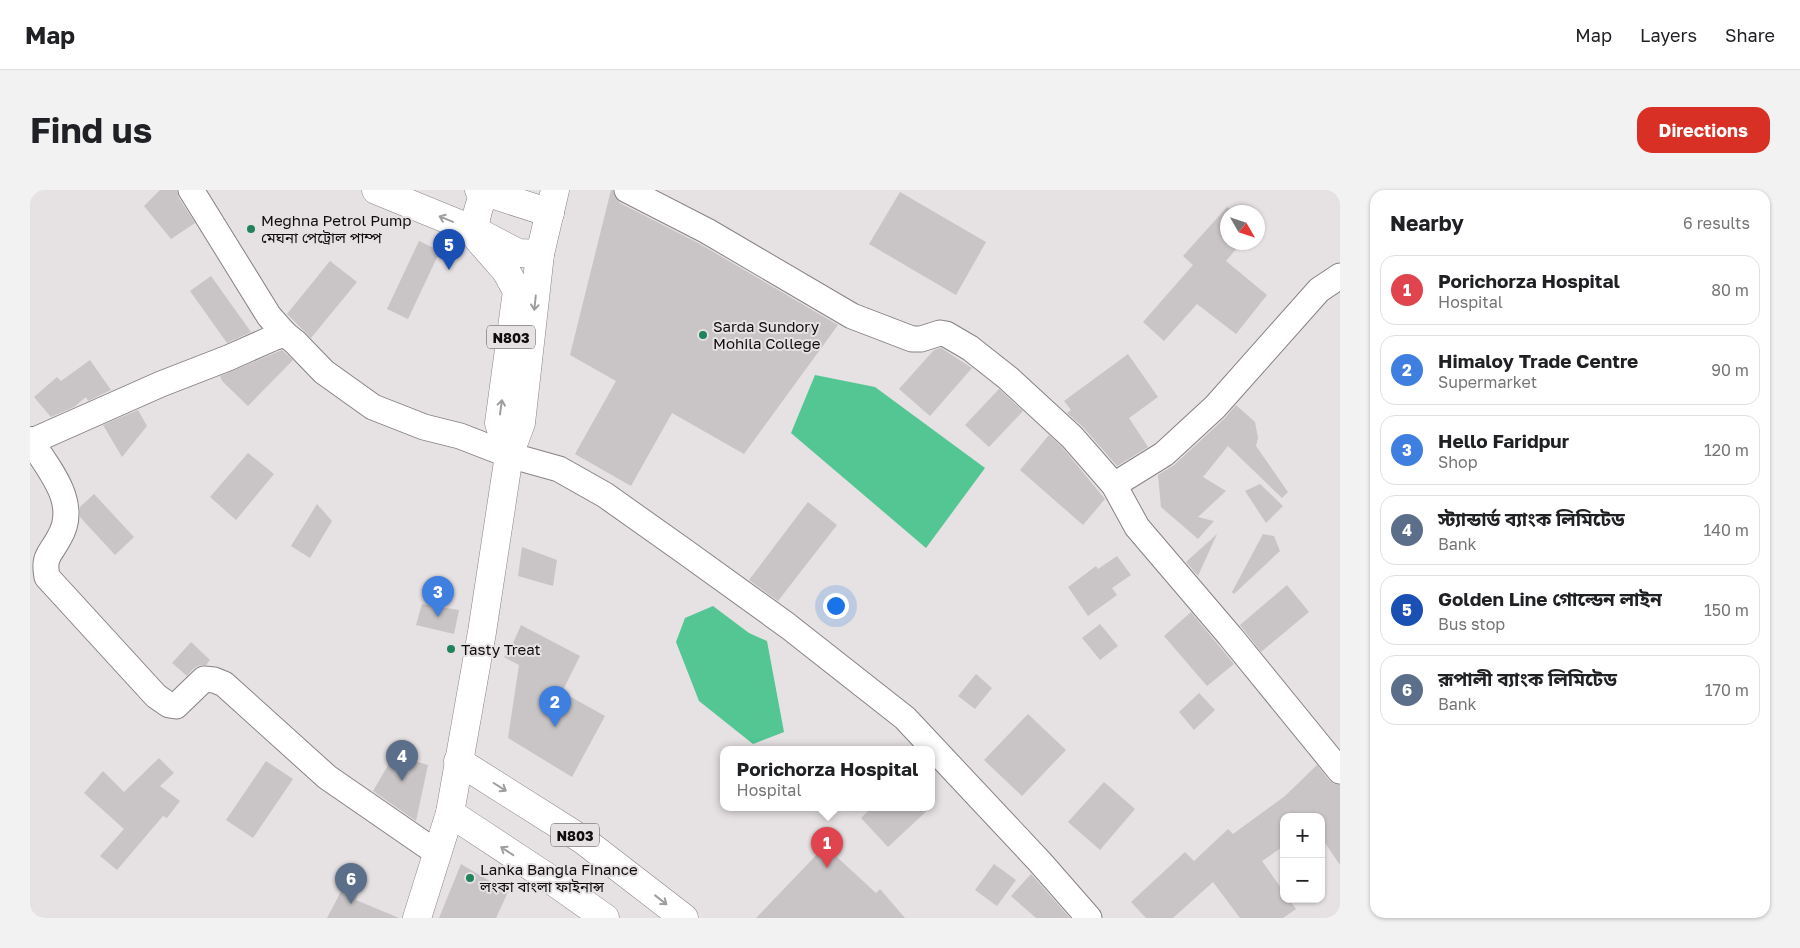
<!DOCTYPE html>
<html lang="en">
<head>
<meta charset="utf-8">
<style>
  body { margin:0; font-family:"Golos Text","Noto Sans Bengali",sans-serif; background:#f2f2f2; color:#202124 }
  .controls { position:absolute; right:15px; bottom:15px; display:grid; overflow:hidden; border-radius:10px; box-shadow:0 1px 4px #0004 }
  .controls button { width:45px; height:45px; display:grid; place-items:center; padding:0; border:0; border-bottom:1px solid #e0e0e0; background:#fff; color:#202124; font:25px sans-serif }
  .compass { position:absolute; left:1190px; top:15px; width:45px; height:45px; border-radius:50%; background:#fff; box-shadow:0 1px 4px #0004; rotate:129deg }
  .you { position:absolute; left:805px; top:415px; width:18px; height:18px; margin:-12px; border:4px solid #fff; border-radius:50%; background:#1a73e8; box-shadow:0 0 0 8px #1a73e833 }
  .badge { display:grid; place-items:center; width:32px; height:32px; border-radius:50%; background:#d93025; color:#fff; font-size:16px; font-weight:700 }
  .pin { position:absolute; translate:-50% -41px; filter:drop-shadow(0 1px 2px #0008) }
  .pin::after { content:''; position:absolute; top:26px; width:18px; height:15px; background:inherit; clip-path:polygon(0 0,100% 0,50% 100%) }
  .popup { position:absolute; left:690px; top:556px; width:215px; height:65px; box-sizing:border-box; display:grid; place-content:center; border-radius:10px; background:#fff; filter:drop-shadow(0 1px 4px #0005); font-size:16px; white-space:nowrap; color:#757577 }
  .popup b { font-size:19px; color:#202124 }
  .popup::after { content:''; position:absolute; left:50%; top:100%; margin-left:-10px; border:10px solid transparent; border-top-color:#fff }
  .list { margin:0; padding:0; list-style:none }
  h2 { display:flex; justify-content:space-between; align-items:center; height:65px; margin:0; padding:0 20px; font-size:21px }
  h2 small { font-size:16px; font-weight:400; color:#757577 }
  .list li { display:grid; grid-template-columns:32px 1fr auto; gap:15px; align-items:center; box-sizing:border-box; height:70px; margin:0 10px 10px; padding:0 10px; border:1px solid #e0e0e0; border-radius:15px }
  .list b { display:block; font-size:19px; white-space:nowrap }
  .list p { margin:0; font-size:16px; white-space:nowrap; color:#757577 }
  .list em { font-size:16px; font-style:normal; color:#757577 }
  .map { position:relative; flex:none; width:1310px; height:728px; overflow:hidden; border-radius:15px }
  header { display:flex; align-items:center; gap:30px; box-sizing:border-box; height:70px; padding:0 25px; background:#fff; border-bottom:1px solid #e0e0e0 }
  header strong { font-size:24px }
  nav { display:flex; gap:28px; margin-inline-start:auto; font-size:18px }
  .intro { display:flex; align-items:center; justify-content:space-between; box-sizing:border-box; height:120px; padding:0 30px }
  h1 { margin:0; font-size:35px }
  .button { padding:12px 22px; border-radius:15px; background:#d93025; color:#fff; font-size:18px; font-weight:700 }
  main { display:flex; gap:30px; padding:0 30px }
  aside { flex:1; background:#fff; border-radius:15px; box-shadow:0 1px 4px #0004 }
  .map>svg:first-child { display:block }
</style>
</head>
<body>
<header>
<strong>Map</strong>
<nav><a>Map</a><a>Layers</a><a>Share</a></nav>
</header>
<div class="intro"><h1>Find us</h1><a class="button">Directions</a></div>
<main>
<div class="map">
<svg width="1310" height="728" viewBox="0 0 1310 728">
  <rect width="100%" height="100%" fill="#e6e1e2"/>
  <g fill="#53c694">
    <path d="M 785,185 L 845,197 L 955,278 L 896,358 L 761,243 Z"/>
    <path d="M 683,416 L 719,443 L 737,451 L 754,542 L 723,554 L 669,511 L 646,452 L 655,428 Z"/>
  </g>
  <g fill="#c9c4c5">
    <path d="M 130,0 L 147,0 L 149,8 L 165,33 L 141,49 L 114,16 Z"/>
    <path d="M 581,0 L 583,0 L 585,7 L 590,13 L 670,54 L 808,135 L 714,264 L 642,223 L 601,296 L 545,264 L 586,191 L 540,165 Z"/>
    <path d="M 870,2 L 956,52 L 926,105 L 839,54 Z"/>
    <path d="M 1197,17 L 1203,22 L 1198,22 L 1198,52 L 1212,52 L 1196,71 L 1237,105 L 1206,144 L 1167,114 L 1134,151 L 1113,132 L 1163,75 L 1153,66 Z"/>
    <path d="M 389,51 L 410,61 L 378,129 L 357,119 Z"/>
    <path d="M 300,71 L 327,92 L 281,148 L 257,124 Z"/>
    <path d="M 181,86 L 221,142 L 197,153 L 160,101 Z"/>
    <path d="M 911,158 L 942,178 L 900,226 L 869,199 L 904,160 Z"/>
    <path d="M 252,160 L 263,170 L 218,216 L 192,191 L 190,186 Z"/>
    <path d="M 1098,164 L 1128,207 L 1099,228 L 1118,257 L 1087,276 L 1053,237 L 1037,223 L 1041,220 L 1034,211 Z"/>
    <path d="M 60,170 L 81,200 L 58,211 L 56,207 L 44,217 L 21,227 L 4,207 L 27,187 L 31,191 Z"/>
    <path d="M 969,199 L 993,221 L 959,257 L 935,235 Z"/>
    <path d="M 1206,215 L 1225,232 L 1228,248 L 1226,256 L 1258,302 L 1252,308 L 1198,256 L 1173,287 L 1196,301 L 1168,327 L 1184,331 L 1168,349 L 1131,317 L 1128,285 L 1144,275 L 1195,228 Z"/>
    <path d="M 108,220 L 117,236 L 92,267 L 73,235 Z"/>
    <path d="M 1019,245 L 1032,257 L 1075,309 L 1053,335 L 990,280 Z"/>
    <path d="M 218,263 L 244,284 L 206,330 L 180,307 Z"/>
    <path d="M 1230,294 L 1253,316 L 1236,333 L 1215,301 Z"/>
    <path d="M 64,304 L 104,347 L 85,365 L 50,327 L 50,317 Z"/>
    <path d="M 778,312 L 807,335 L 748,411 L 719,390 Z"/>
    <path d="M 287,314 L 302,331 L 280,368 L 261,356 Z"/>
    <path d="M 1187,344 L 1168,386 L 1156,372 Z"/>
    <path d="M 1233,344 L 1244,346 L 1250,361 L 1204,404 L 1202,402 Z"/>
    <path d="M 492,357 L 527,370 L 523,396 L 488,386 Z"/>
    <path d="M 1087,366 L 1101,385 L 1082,398 L 1087,405 L 1058,426 L 1038,397 L 1066,376 L 1068,379 Z"/>
    <path d="M 1257,395 L 1279,422 L 1231,462 L 1210,435 Z"/>
    <path d="M 392,414 L 429,420 L 424,444 L 386,435 Z"/>
    <path d="M 1161,422 L 1204,474 L 1177,496 L 1134,446 Z"/>
    <path d="M 1070,434 L 1088,456 L 1070,470 L 1052,448 Z"/>
    <path d="M 491,435 L 550,466 L 532,502 L 575,526 L 542,587 L 478,548 L 489,475 L 474,467 L 480,460 Z"/>
    <path d="M 161,452 L 180,470 L 176,475 L 170,475 L 164,478 L 157,486 L 142,473 Z"/>
    <path d="M 946,484 L 962,498 L 945,519 L 928,506 Z"/>
    <path d="M 1169,503 L 1185,520 L 1164,540 L 1149,522 Z"/>
    <path d="M 998,524 L 1036,560 L 992,606 L 954,570 Z"/>
    <path d="M 364,565 L 398,575 L 386,631 L 343,601 Z"/>
    <path d="M 129,568 L 144,583 L 130,596 L 150,611 L 137,628 L 133,626 L 87,680 L 70,666 L 94,639 L 54,603 L 73,581 L 94,602 Z"/>
    <path d="M 236,571 L 263,589 L 223,648 L 196,630 Z"/>
    <path d="M 1287,575 L 1299,590 L 1304,594 L 1310,595 L 1310,675 L 1291,647 L 1291,627 L 1254,627 L 1254,656 L 1232,671 L 1254,702 L 1254,709 L 1259,709 L 1266,719 L 1253,728 L 1210,728 L 1183,692 L 1143,728 L 1116,728 L 1101,712 L 1155,662 L 1164,671 L 1198,639 L 1203,644 L 1255,606 Z"/>
    <path d="M 1074,592 L 1105,619 L 1070,660 L 1038,632 Z"/>
    <path d="M 842,617 L 901,617 L 858,657 L 831,628 Z"/>
    <path d="M 795,656 L 846,703 L 850,699 L 875,728 L 726,728 Z"/>
    <path d="M 431,674 L 478,702 L 466,728 L 409,728 Z"/>
    <path d="M 964,674 L 986,690 L 967,716 L 945,700 Z"/>
    <path d="M 1001,684 L 1002,685 L 1040,728 L 1006,728 L 981,706 Z"/>
    <path d="M 314,696 L 328,704 L 326,710 L 369,728 L 297,728 Z"/>
  </g>
  <g fill="none" stroke-linecap="round" stroke-linejoin="round">
    <defs>
      <g id="minor">
        <path d="M 161,0 L 239,126 L 255,144"/>
        <path d="M 597,0 L 677,41 L 822,126 L 882,149 L 891,149 L 910,143 L 916,144 L 940,158 L 978,188 L 1042,247 L 1084,295 L 1107,337 L 1200,446 L 1310,581"/>
        <path d="M 0,250 L 7,249 L 131,194 L 198,168 L 243,148 L 255,144 L 265,152 L 294,182 L 343,217 L 394,237 L 430,246 L 479,265 L 529,279 L 575,305 L 654,361 L 758,436 L 875,528 L 1010,672 L 1059,728"/>
        <path d="M 1,251 C 19,280 50,313 29,348 C 20,365 13,366 17,387 L 126,506 L 139,515 L 146,516 L 174,489 L 184,490 L 194,494 L 297,587 L 407,663"/>
        <path d="M 1084,295 L 1134,264 L 1185,217 L 1289,100 L 1310,86"/>
      </g>
      <path id="secondary" d="M 387,728 L 420,623"/>
      <g id="trunk">
        <path d="M 346,0 L 446,41 L 488,63 L 510,64"/>
        <path d="M 449,0 L 520,23"/>
        <path d="M 458,0 L 455,2 L 450,14 L 446,28 L 446,41 L 448,49 L 476,81 L 487,101 L 469,233 L 479,265"/>
        <path d="M 525,0 L 510,64 L 491,233 L 479,265 L 452,442 L 420,623 L 520,689 L 575,728"/>
        <path d="M 428,571 L 553,650 L 654,728"/>
      </g>
    </defs>
    <use href="#minor" stroke="#888283" stroke-width="27"/>
    <use href="#secondary" stroke="#888283" stroke-width="29"/>
    <use href="#trunk" stroke="#888283" stroke-width="29"/>
    <use href="#minor" stroke="#fff" stroke-width="25"/>
    <use href="#secondary" stroke="#fff" stroke-width="28"/>
    <use href="#trunk" stroke="#fff" stroke-width="28"/>
  </g>
  <defs><path id="oneway-shaft" d="M-6 0H5M1.5-3L5.5 0L1.5 3" fill="none" stroke-width="1.6" stroke-linecap="round" stroke-linejoin="round" transform="scale(1.25)"/></defs>
  <g stroke="#9f9e9f">
    <use href="#oneway-shaft" transform="translate(416 29) rotate(-158)"/>
    <use href="#oneway-shaft" transform="translate(505 113) rotate(96)"/>
    <use href="#oneway-shaft" transform="translate(471 217) rotate(-82)"/>
    <use href="#oneway-shaft" transform="translate(470 597) rotate(32)"/>
    <use href="#oneway-shaft" transform="translate(477 661) rotate(-147)"/>
    <use href="#oneway-shaft" transform="translate(631 710) rotate(38)"/>
  </g>
  <g fill="#21835c" stroke="#e6e1e2" stroke-width="2">
    <circle cx="221" cy="39" r="5"/>
    <circle cx="673" cy="145" r="5"/>
    <circle cx="421" cy="459" r="5"/>
    <circle cx="440" cy="688" r="5"/>
  </g>
  <g text-anchor="middle" dominant-baseline="central" stroke-width="4" stroke-linejoin="round" paint-order="stroke">
    <g fill="#e6e1e2" stroke="#504d4e" stroke-width="1">
      <rect x="457" y="135.5" width="48" height="23" rx="4"/>
      <rect x="521" y="633.5" width="48" height="23" rx="4"/>
    </g>
    <g font-size="14" font-weight="bold" fill="#0f0d0e">
      <text x="481" y="147">N803</text>
      <text x="545" y="645">N803</text>
    </g>
    <g font-size="15" fill="#0f0d0e" stroke="#e6e1e2" text-anchor="start">
      <text x="231" y="30">Meghna Petrol Pump<tspan x="231" dy="17">মেঘনা পেট্রোল পাম্প</tspan></text>
      <text x="683" y="136">Sarda Sundory<tspan x="683" dy="17">Mohila College</tspan></text>
      <text x="431" y="459">Tasty Treat</text>
      <text x="450" y="679">Lanka Bangla Finance<tspan x="450" dy="17">লংকা বাংলা ফাইনান্স</tspan></text>
    </g>
  </g>
</svg>
<div class="controls">
<button>+</button>
<button>−</button>
</div>
<svg class="compass" viewBox="-18 -18 36 36"><path d="M0-13l5 13h-10z" fill="#e53935"/><path d="M0 13l5-13h-10z" fill="#757577"/></svg>
<div class="you"></div>
<div class="pin badge" style="left:797px;top:678px;background:#e0444e">1</div>
<div class="popup"><b>Porichorza Hospital</b>Hospital</div>
<div class="pin badge" style="left:525px;top:537px;background:#3f7fe0">2</div>
<div class="pin badge" style="left:408px;top:427px;background:#3f7fe0">3</div>
<div class="pin badge" style="left:372px;top:591px;background:#5c6f8a">4</div>
<div class="pin badge" style="left:419px;top:80px;background:#1a4fb4">5</div>
<div class="pin badge" style="left:321px;top:714px;background:#5c6f8a">6</div>
</div>
<aside>
<h2>Nearby<small>6 results</small></h2>
<ul class="list">
<li><span class="badge" style="background:#e0444e">1</span><div><b>Porichorza Hospital</b><p>Hospital</p></div><em>80 m</em></li>
<li><span class="badge" style="background:#3f7fe0">2</span><div><b>Himaloy Trade Centre</b><p>Supermarket</p></div><em>90 m</em></li>
<li><span class="badge" style="background:#3f7fe0">3</span><div><b>Hello Faridpur</b><p>Shop</p></div><em>120 m</em></li>
<li><span class="badge" style="background:#5c6f8a">4</span><div><b>স্ট্যান্ডার্ড ব্যাংক লিমিটেড</b><p>Bank</p></div><em>140 m</em></li>
<li><span class="badge" style="background:#1a4fb4">5</span><div><b>Golden Line গোল্ডেন লাইন</b><p>Bus stop</p></div><em>150 m</em></li>
<li><span class="badge" style="background:#5c6f8a">6</span><div><b>রূপালী ব্যাংক লিমিটেড</b><p>Bank</p></div><em>170 m</em></li>
</ul>
</aside>
</main>
</body>
</html>
